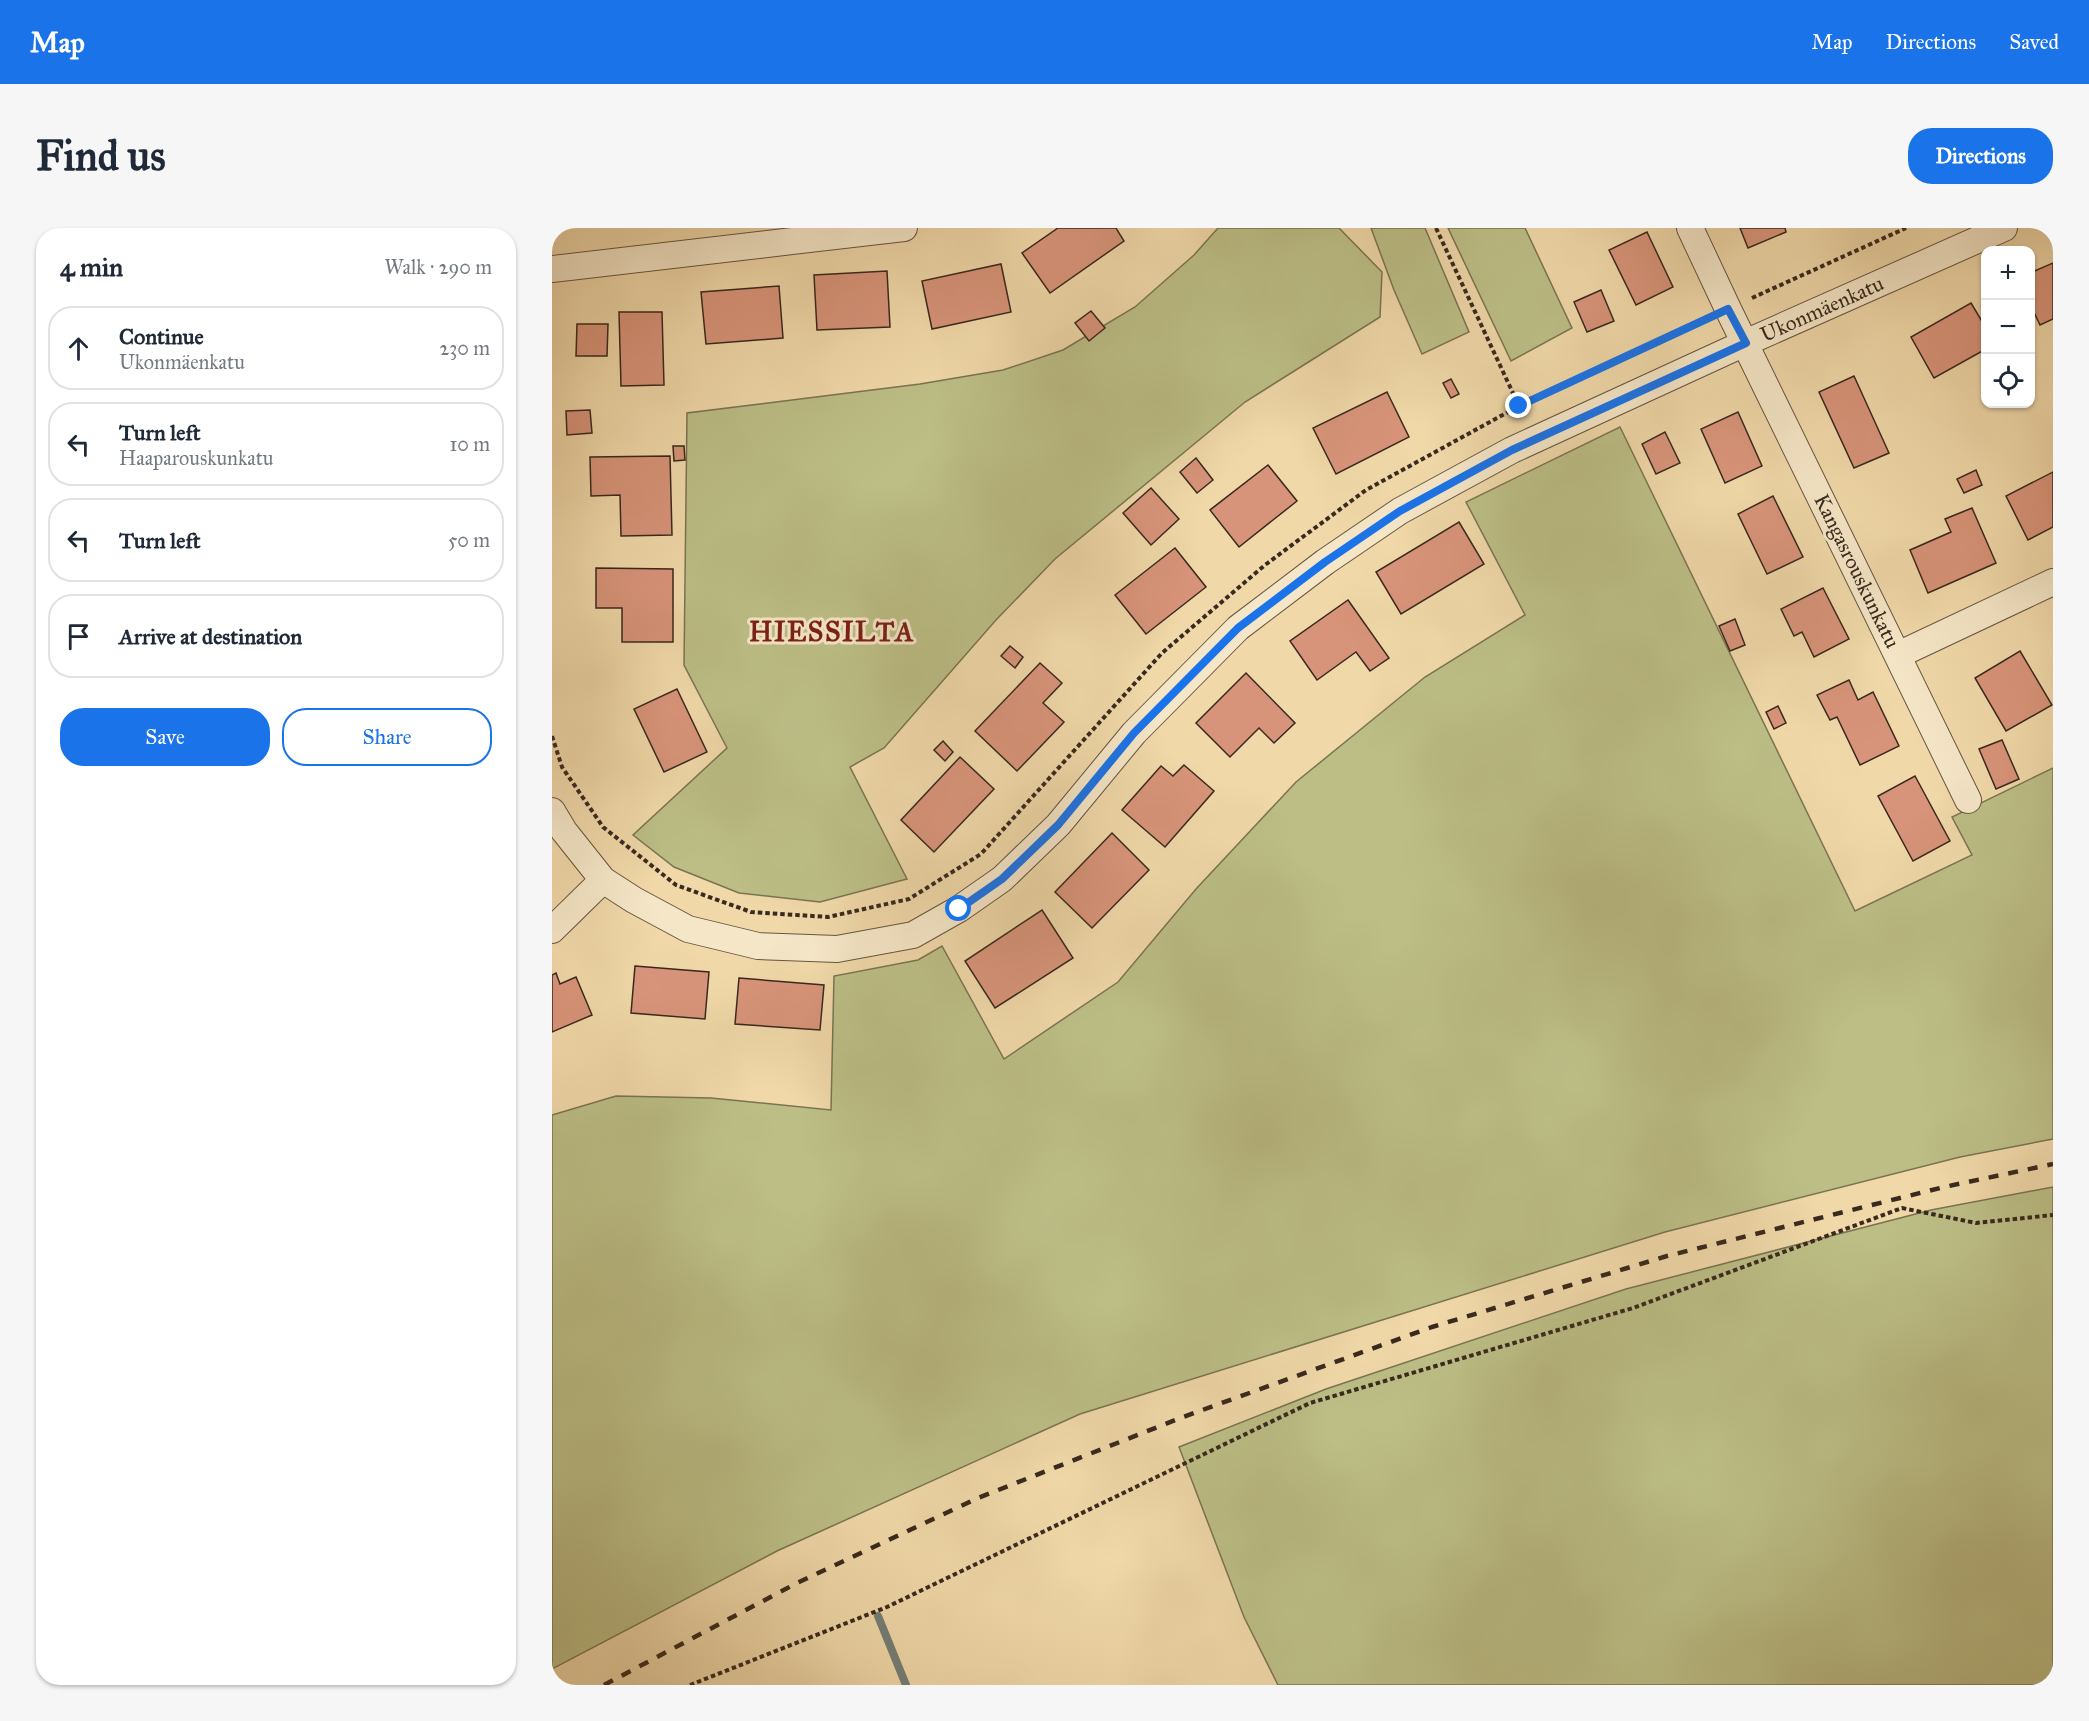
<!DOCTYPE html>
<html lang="en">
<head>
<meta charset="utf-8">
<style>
  body { margin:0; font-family:"IM FELL Great Primer",serif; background:#f6f6f7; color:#1f2937 }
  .controls { position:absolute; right:18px; top:18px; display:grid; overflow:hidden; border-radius:12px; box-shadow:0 2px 4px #0004 }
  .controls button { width:54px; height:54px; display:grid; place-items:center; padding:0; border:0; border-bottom:2px solid #e0e1e3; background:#fff; color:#1f2937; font:30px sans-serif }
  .stop { position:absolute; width:18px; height:18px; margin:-14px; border:4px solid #1a73e8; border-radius:50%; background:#fff }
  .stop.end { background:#1a73e8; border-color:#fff; box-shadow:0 2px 6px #0008 }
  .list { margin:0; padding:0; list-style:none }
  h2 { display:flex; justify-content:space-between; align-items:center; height:78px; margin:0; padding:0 24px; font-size:26px }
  h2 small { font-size:20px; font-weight:400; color:#747a83 }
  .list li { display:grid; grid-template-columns:39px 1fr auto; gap:18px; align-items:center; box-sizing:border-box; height:84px; margin:0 12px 12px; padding:0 12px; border:2px solid #e0e1e3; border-radius:24px }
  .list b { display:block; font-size:22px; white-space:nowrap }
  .list p { margin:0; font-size:20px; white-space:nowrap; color:#747a83 }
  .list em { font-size:20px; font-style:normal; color:#747a83 }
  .actions { display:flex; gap:12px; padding:18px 24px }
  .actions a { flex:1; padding:14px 0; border:2px solid #1a73e8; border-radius:24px; text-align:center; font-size:21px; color:#1a73e8 }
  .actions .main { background:#1a73e8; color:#fff }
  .icon { flex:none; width:33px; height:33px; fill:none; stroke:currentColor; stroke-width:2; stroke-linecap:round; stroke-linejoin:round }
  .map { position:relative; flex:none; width:1501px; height:1457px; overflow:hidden; border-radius:24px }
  header { display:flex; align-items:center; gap:36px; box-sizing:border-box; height:84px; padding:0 30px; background:#1a73e8; color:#fff }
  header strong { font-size:28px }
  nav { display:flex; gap:33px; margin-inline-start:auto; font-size:21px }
  .intro { display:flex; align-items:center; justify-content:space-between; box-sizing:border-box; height:144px; padding:0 36px }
  h1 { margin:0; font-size:42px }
  .button { padding:15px 27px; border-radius:24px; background:#1a73e8; color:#fff; font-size:21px; font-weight:700 }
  main { display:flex; gap:36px; padding:0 36px }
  aside { flex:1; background:#fff; border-radius:24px; box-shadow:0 2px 4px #0004 }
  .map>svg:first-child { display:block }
</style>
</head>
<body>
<header>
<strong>Map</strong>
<nav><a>Map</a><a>Directions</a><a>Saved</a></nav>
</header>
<div class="intro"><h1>Find us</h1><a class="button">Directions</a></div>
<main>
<aside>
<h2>4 min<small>Walk · 290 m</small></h2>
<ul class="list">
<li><svg class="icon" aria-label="ahead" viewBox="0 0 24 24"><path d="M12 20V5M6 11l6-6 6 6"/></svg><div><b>Continue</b><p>Ukonmäenkatu</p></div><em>230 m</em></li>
<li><svg class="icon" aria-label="left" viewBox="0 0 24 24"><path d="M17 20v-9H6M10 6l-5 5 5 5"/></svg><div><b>Turn left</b><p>Haaparouskunkatu</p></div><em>10 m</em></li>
<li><svg class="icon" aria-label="left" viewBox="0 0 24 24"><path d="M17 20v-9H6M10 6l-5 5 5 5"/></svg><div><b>Turn left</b></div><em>50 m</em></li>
<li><svg class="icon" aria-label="arrive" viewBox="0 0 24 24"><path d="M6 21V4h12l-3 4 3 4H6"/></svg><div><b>Arrive at destination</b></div></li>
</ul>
<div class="actions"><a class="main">Save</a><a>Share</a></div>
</aside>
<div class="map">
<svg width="1501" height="1457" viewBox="0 0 1501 1457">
  <rect width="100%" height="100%" fill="#f0d8a9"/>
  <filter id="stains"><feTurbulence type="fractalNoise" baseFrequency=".00333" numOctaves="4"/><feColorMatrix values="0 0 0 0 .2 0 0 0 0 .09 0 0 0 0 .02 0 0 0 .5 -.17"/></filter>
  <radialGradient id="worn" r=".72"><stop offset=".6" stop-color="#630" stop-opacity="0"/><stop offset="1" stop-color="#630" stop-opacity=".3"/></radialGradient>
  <g fill="#bcbe86" stroke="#7a7452" stroke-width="1.5">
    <path d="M 666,0 L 787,0 L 830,44 L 828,89 L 693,174 L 503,331 L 444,392 L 332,520 L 298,539 L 355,651 L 268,674 L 187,665 L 122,639 L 81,607 L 175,520 L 132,437 L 135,185 L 368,156 L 451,142 L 511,122 L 583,79 L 642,27 Z"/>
    <path d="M 819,0 L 873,0 L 917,104 L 870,126 L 842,62 Z"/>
    <path d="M 896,0 L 973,0 L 1020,100 L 959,133 Z"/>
    <path d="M 1068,199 L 1303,683 L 1420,627 L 1400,589 L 1501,540 L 1501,911 L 1408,929 L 1113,1004 L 528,1186 L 225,1323 L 0,1441 L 0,887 L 64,868 L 159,870 L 279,882 L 282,748 L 366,732 L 390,718 L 452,831 L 566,754 L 644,661 L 744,554 L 873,449 L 973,387 L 914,274 Z"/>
    <path d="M 1501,959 L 1501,1457 L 726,1457 L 692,1389 L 627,1219 L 774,1161 L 1074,1061 L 1379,982 Z"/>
  </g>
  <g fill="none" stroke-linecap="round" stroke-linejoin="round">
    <path stroke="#747f76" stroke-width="8" d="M 326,1388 L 354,1457"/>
  </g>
  <g fill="#d8947a" stroke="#39291e" stroke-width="1.5">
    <path d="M 506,0 L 564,0 L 572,13 L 498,65 L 470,25 Z"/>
    <path d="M 1188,0 L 1233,0 L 1234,4 L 1196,20 Z"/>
    <path d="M 1095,4 L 1121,59 L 1084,77 L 1057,22 Z"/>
    <path d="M 1501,35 L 1501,91 L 1488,97 L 1478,76 L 1478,45 Z"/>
    <path d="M 449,36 L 459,84 L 380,101 L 370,53 Z"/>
    <path d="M 335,43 L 338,99 L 265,102 L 262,47 Z"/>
    <path d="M 227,58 L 231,110 L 154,116 L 149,64 Z"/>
    <path d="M 1049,62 L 1062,93 L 1035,104 L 1022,74 Z"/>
    <path d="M 1419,75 L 1434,100 L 1434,121 L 1382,150 L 1359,109 Z"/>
    <path d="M 539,83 L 553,100 L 537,113 L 523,95 Z"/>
    <path d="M 67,84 L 110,84 L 112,157 L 69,158 Z"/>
    <path d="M 25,96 L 56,96 L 55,128 L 24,128 Z"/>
    <path d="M 1302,148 L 1337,225 L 1302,240 L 1267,164 Z"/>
    <path d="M 899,151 L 907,166 L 899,170 L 891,155 Z"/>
    <path d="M 835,164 L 857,209 L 784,246 L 761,200 Z"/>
    <path d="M 38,182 L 40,205 L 15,207 L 14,183 Z"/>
    <path d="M 1186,184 L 1210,238 L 1173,255 L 1149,201 Z"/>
    <path d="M 1113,204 L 1128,235 L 1104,246 L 1090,216 Z"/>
    <path d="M 121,218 L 132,218 L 133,232 L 122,233 Z"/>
    <path d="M 118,228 L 120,307 L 69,308 L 68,267 L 39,268 L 38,229 Z"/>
    <path d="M 644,230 L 661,252 L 645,265 L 628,244 Z"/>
    <path d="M 716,237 L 745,273 L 687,319 L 658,282 Z"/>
    <path d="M 1424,242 L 1430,257 L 1412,265 L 1405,251 Z"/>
    <path d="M 1501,244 L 1501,299 L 1476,312 L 1454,268 Z"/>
    <path d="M 599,260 L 627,291 L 599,317 L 571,285 Z"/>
    <path d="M 1221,268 L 1251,329 L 1215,346 L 1186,286 Z"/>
    <path d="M 1420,280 L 1444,335 L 1376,365 L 1358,322 L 1399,304 L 1393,291 Z"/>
    <path d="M 907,294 L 932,336 L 849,386 L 824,344 Z"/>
    <path d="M 623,320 L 654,359 L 594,406 L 563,367 Z"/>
    <path d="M 44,340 L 121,341 L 121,414 L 70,414 L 70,380 L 44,380 Z"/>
    <path d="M 1271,360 L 1297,411 L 1262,429 L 1250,404 L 1242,408 L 1229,381 Z"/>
    <path d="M 796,372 L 837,430 L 818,443 L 804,424 L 765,452 L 738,413 Z"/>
    <path d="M 1183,391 L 1193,417 L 1178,423 L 1167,398 Z"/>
    <path d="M 458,418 L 471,429 L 463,440 L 449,428 Z"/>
    <path d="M 1468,423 L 1500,477 L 1454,503 L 1423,450 Z"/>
    <path d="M 488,435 L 510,455 L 491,475 L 512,494 L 465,543 L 423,503 Z"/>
    <path d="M 694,445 L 743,495 L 722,515 L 707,500 L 678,529 L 644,495 Z"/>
    <path d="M 1297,452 L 1306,472 L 1321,464 L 1347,518 L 1308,537 L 1285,489 L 1278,492 L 1265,467 Z"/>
    <path d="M 125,461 L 155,524 L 112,544 L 82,481 Z"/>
    <path d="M 1226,478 L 1234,495 L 1222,501 L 1214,484 Z"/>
    <path d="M 1450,512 L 1467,551 L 1444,561 L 1427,521 Z"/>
    <path d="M 391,513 L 401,524 L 393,533 L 382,522 Z"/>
    <path d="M 408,529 L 442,561 L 382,624 L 349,592 Z"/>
    <path d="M 632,537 L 662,563 L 613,619 L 570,582 L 609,538 L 621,548 Z"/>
    <path d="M 1363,548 L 1398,613 L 1361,633 L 1326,568 Z"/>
    <path d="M 560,605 L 597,642 L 540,700 L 503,664 Z"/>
    <path d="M 490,682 L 521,730 L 443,780 L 413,733 Z"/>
    <path d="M 83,738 L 157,744 L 153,791 L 79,785 Z"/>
    <path d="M 4,745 L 8,756 L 24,749 L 40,787 L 0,804 L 0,747 Z"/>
    <path d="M 187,750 L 272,757 L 268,802 L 183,796 Z"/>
  </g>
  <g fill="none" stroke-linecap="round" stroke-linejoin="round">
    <defs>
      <g id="street">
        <path d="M 1138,0 L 1176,81 L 1416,572"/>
        <path d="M 0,41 L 352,0"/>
        <path d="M 1346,427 L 1501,354"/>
        <path d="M 0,583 L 12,603 L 51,652 L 82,672 L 136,701 L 206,718 L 285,721 L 361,707 L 407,681 L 450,651 L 506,597 L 582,505 L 686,400 L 773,334 L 848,283 L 960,222 L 1193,115 L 1452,0"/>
        <path d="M 0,702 L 51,652"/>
      </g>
    </defs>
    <use href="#street" stroke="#675541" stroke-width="28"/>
    <g stroke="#39291e" stroke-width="4" stroke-dasharray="4.5 3" stroke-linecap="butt">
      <path d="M 884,0 L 967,178"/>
      <path d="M 1200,70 L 1354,0"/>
      <path d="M 0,508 L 10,539 L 51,599 L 124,657 L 199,684 L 276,689 L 357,671 L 429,626 L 610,425 L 713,337 L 814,262 L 967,178 L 1152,92"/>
      <path d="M 138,1457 L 335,1379 L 758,1175 L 1081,1080 L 1350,980 L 1424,995 L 1501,987"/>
    </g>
    <use href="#street" stroke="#f5e6c7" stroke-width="26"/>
    <path stroke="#39291e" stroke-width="4.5" stroke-dasharray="10 10" stroke-linecap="butt" d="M 52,1457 L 245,1355 L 426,1270 L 631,1189 L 880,1099 L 1115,1028 L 1392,959 L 1501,936"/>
  </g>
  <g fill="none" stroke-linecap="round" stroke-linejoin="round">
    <path stroke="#1a73e8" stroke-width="8" d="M 407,681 L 450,651 L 506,597 L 582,505 L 686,400 L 773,334 L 848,283 L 960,222 L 1194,115 L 1176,81 L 967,178"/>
  </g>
  <g text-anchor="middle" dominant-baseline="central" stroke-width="6" stroke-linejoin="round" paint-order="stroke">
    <g font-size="21" fill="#39291e" stroke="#f5e6c7">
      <text transform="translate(1270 81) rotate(-24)">Ukonmäenkatu</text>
      <text transform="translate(1305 343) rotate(64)">Kangasrouskunkatu</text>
    </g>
    <g font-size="27" font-weight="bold" letter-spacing="1.5" fill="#7a1f14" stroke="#f5e6c7">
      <text x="280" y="403">HIESSILTA</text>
    </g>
  </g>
  <rect width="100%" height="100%" filter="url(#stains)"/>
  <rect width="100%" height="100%" fill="url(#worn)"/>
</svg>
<div class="controls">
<button>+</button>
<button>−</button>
<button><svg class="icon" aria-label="locate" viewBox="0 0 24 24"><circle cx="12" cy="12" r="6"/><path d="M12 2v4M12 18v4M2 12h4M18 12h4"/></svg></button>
</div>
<div class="stop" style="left:407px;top:681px"></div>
<div class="stop end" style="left:967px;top:178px"></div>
</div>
</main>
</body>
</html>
